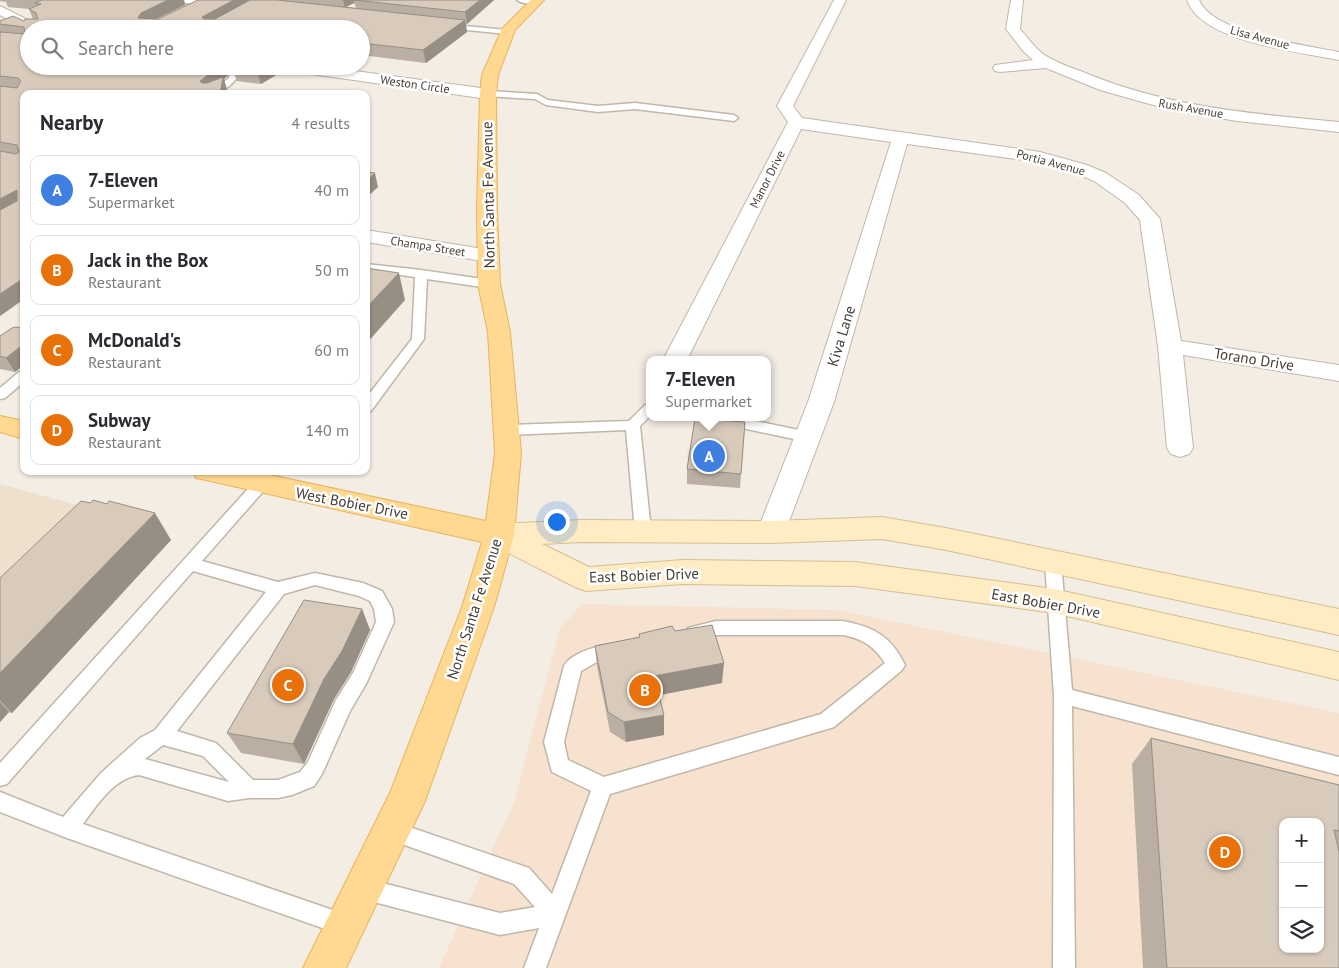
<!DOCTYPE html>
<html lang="en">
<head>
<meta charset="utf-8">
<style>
  body { margin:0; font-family:"PT Sans",sans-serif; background:#f7f7f7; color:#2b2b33 }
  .controls { position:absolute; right:15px; bottom:15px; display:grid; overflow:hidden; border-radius:10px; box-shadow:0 1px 4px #0004 }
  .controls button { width:45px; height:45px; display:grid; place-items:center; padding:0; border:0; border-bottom:1px solid #e1e1e2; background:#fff; color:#2b2b33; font:25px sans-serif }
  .you { position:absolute; left:556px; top:521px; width:18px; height:18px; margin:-12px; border:4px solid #fff; border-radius:50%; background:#1a73e8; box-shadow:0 0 0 8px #1a73e833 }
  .badge { display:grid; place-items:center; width:32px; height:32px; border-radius:50%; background:#ff220f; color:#fff; font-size:16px; font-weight:700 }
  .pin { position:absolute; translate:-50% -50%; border:2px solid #fff; box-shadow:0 1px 5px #0006 }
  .popup { position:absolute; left:646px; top:356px; width:125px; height:65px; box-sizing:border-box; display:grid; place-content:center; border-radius:10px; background:#fff; filter:drop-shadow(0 1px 4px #0005); font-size:16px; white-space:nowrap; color:#7c7c81 }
  .popup b { font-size:19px; color:#2b2b33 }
  .popup::after { content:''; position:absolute; left:50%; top:100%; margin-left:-10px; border:10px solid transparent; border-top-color:#fff }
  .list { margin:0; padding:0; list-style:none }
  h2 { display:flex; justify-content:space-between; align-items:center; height:65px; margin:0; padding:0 20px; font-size:21px }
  h2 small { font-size:16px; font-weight:400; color:#7c7c81 }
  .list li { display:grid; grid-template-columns:32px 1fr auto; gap:15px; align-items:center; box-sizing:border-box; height:70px; margin:0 10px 10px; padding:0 10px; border:1px solid #e1e1e2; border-radius:10px }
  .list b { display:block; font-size:19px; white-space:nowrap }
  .list p { margin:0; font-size:16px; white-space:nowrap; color:#7c7c81 }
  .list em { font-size:16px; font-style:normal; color:#7c7c81 }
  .icon { flex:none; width:28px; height:28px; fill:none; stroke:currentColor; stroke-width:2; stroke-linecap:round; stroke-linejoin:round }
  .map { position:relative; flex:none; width:1339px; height:968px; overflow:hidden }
  .search { position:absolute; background:#fff; box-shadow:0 1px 4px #0004; left:20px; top:20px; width:350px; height:55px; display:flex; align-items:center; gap:12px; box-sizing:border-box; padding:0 18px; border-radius:28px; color:#7c7c81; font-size:19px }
  .panel { position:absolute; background:#fff; box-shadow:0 1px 4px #0004; left:20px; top:90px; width:350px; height:385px; border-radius:10px }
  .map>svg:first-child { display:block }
</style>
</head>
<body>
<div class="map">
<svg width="1339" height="968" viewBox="0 0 1339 968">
  <rect width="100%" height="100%" fill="#f3ede4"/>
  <path fill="#f6e2ce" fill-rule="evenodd" d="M 582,604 L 838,610 L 1339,713 L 1339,968 L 439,968 L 514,802 L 560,628 ZM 1283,822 L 1320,822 L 1320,949 L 1283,949 Z"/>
  <path fill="#ede1cd" d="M 0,484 L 125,518 L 0,639 Z"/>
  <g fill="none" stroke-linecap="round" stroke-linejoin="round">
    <defs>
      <g id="lane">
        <path d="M 172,0 L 195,0 L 207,3 L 203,5 L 176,2 Z"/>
        <path d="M 517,0 L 539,0 L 540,1 C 535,5 522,4 517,0 Z"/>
        <path d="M 444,24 L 507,30 L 511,32 L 507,34 L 447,28 L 443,26 Z"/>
        <path d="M 195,66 L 225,68 L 239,74 C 232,87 220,94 206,94 L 228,79 L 230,75 Z"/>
        <path d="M 488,91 L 537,94 L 548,100 L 598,106 L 635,103 L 734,115 L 738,118 L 734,121 L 635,109 L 598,112 L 546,105 L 535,99 L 485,96 L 485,92 Z"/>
        <path d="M 366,264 L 421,270 L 489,280 L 495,284 L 489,288 L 427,279 L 424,339 L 371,411 L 366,412 L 366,398 L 412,339 L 415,277 L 366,270 Z"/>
        <path d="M 24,371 L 24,382 L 5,398 L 0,399 L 0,388 L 19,372 Z"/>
        <path d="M 650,404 L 650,416 L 640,426 L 651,531 L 649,535 L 643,537 L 637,535 L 635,531 L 626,430 L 507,435 L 502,433 L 500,430 L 502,427 L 507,425 L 629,421 L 645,405 Z"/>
        <path d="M 707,417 L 737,417 L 808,432 L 813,434 L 815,437 L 813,440 L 808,442 L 714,422 L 709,420 Z"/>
        <path d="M 261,479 L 266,480 L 268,484 L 266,488 L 202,561 L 278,582 L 315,573 L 363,583 L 382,591 L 392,609 L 394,622 L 366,684 L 350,711 L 322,774 L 314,786 L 292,795 L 278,798 L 249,798 L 228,801 L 139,775 C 114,778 97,805 83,824 L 353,917 L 356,925 L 353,933 L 345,936 L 67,838 L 0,812 L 0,792 L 63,817 L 101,773 L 140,738 L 155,730 L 266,592 L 193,571 L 7,784 L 0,786 L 0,763 L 256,480 ZM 315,585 L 359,596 L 370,601 L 374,609 L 376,622 L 353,673 L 336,700 L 308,762 L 300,772 L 278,780 L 253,780 L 216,743 L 177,731 L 284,594 ZM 163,745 L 203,756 L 229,782 L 145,759 Z"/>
        <path d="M 1053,556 L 1059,558 L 1061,562 L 1072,690 L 1339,757 L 1339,775 L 1072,706 L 1075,968 L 1053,968 L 1054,696 L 1045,562 L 1047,558 Z"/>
        <path d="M 716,621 L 843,621 C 874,627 891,636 905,665 L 902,670 L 834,727 L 610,794 L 546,968 L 524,968 L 539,928 L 500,935 L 355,897 L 352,889 L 355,881 L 363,878 L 500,913 L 535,907 L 514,884 L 385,838 L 382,831 L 385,824 L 392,821 L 529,868 L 552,894 L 591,791 L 552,772 L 544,742 L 564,666 C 571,652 608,641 622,646 L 625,651 L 622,656 L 595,663 L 581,671 L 564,742 L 568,760 L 604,777 L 821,714 L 885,663 C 874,646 863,639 843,635 L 716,635 L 694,640 L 688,638 L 685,633 L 688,628 Z"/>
      </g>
      <g id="street">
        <path d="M 834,0 L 846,0 L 793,106 L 802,118 L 1040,152 L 1087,165 L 1106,173 L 1139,195 L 1160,219 L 1181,341 L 1339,365 L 1339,381 L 1183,355 L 1193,448 L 1189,454 L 1180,457 L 1171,454 L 1167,448 L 1158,346 L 1140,220 L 1125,203 L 1094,181 L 1075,173 L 1038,162 L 907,144 L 834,402 L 785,532 L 781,540 L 771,543 L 761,540 L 757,532 L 808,402 L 891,142 L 801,129 L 687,360 L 663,360 L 788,122 L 777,106 Z"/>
        <path d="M 1011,0 L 1023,0 L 1020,29 C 1027,37 1034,47 1043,54 C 1056,63 1073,68 1088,74 C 1168,107 1254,114 1339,122 L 1339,132 L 1237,121 L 1171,110 L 1100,90 L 1046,68 L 1000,72 L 995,71 L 993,68 L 995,65 L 1033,60 L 1023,51 L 1006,29 Z"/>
        <path d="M 1187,0 L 1199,0 C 1213,34 1306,45 1339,52 L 1339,60 C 1299,52 1201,42 1187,0 Z"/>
        <path d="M 0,6 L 40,26 L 42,29 L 29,29 L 29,31 L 0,15 Z"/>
        <path d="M 276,66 L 318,66 L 488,89 L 494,91 L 496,94 L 494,97 L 488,99 L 283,70 L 278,69 Z"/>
        <path d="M 366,230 L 489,250 L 496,252 L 499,256 L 496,260 L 489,262 L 366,242 Z"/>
      </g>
      <path id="secondary" d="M 882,517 L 946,528 L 1339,609 L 1339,635 L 946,550 L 882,539 L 771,543 L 581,542 L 542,544 L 589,567 L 683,560 L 855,562 L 1054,589 L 1339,652 L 1339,680 L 1054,613 L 855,586 L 683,584 L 586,591 L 575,587 L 489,543 L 484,535 L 489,527 L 499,524 L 581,520 L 771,521 Z"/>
      <g id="primary">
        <path d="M 531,0 L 544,0 L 515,30 L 498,75 L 496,94 L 497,210 L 500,284 L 510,332 L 521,453 L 514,535 L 494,607 L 425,801 L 346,968 L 303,968 L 390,793 L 462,607 L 482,542 L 206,480 L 196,478 L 193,471 L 251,471 L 486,521 L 495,453 L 488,332 L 478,284 L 477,210 L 480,94 L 482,75 L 502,29 Z"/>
        <path d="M 0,416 L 24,421 L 24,439 L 0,432 Z"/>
      </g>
    </defs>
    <use href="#lane" stroke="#c1b7a9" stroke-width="3"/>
    <use href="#street" stroke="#c1b7a9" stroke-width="2"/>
    <use href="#secondary" stroke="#d5be92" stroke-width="2"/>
    <use href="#primary" stroke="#e8b45d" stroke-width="2"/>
    <use href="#lane" fill="#fff" fill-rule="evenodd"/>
    <use href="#street" fill="#fff" fill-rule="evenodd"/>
    <use href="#secondary" fill="#ffecc2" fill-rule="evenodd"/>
    <use href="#primary" fill="#ffd891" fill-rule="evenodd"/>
  </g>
  <g fill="#baafa2" fill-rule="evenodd">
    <path d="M 0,0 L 184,0 L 185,5 L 157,19 L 158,19 L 198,0 L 494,0 L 467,24 L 466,24 L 467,32 L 426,63 L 361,55 L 361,29 L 29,66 L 224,66 L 227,76 L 224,79 L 227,90 L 24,94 L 24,299 L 0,316 L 0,21 L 24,21 L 33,19 L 29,9 L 8,7 L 6,2 L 0,1 ZM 354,3 L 356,8 L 346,7 Z"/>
    <path d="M 225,66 L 280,66 L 281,72 L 261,84 L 237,81 L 233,70 Z"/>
    <path d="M 24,329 L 24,365 L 15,372 L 0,369 L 0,336 Z"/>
    <path d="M 745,422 L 740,488 L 687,484 L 687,469 Z"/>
    <path d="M 91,503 L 171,540 L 12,713 L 9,712 L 0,722 L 0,578 Z"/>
    <path d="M 362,609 L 370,630 L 351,672 L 334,699 L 304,764 L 241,753 L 227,733 Z"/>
    <path d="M 675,631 L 722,683 L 659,695 L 664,715 L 664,735 L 626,742 L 610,732 L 597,666 L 595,646 L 639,637 L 639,634 Z"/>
    <path d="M 1151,738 L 1339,785 L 1339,968 L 1143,968 L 1132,764 Z"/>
  </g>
  <g fill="#978e84">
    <path d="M 168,0 L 184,0 L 185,5 L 145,24 L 138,18 L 141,13 Z"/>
    <path d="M 234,0 L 255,0 L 206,29 L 202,17 Z"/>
    <path d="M 343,0 L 359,0 L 354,0 L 354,3 L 346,7 L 346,11 Z"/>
    <path d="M 480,0 L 494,0 L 467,24 L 465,12 Z"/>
    <path d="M 465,20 L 467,32 L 426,63 L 423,50 Z"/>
    <path d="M 220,66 L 224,66 L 227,76 L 224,79 L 227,90 L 227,94 L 204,94 L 200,81 Z"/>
    <path d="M 266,66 L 280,66 L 281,72 L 261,84 L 257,72 Z"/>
    <path d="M 375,173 L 378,187 L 366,198 L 366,181 Z"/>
    <path d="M 17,190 L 24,203 L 0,217 L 0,199 Z"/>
    <path d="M 399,273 L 405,300 L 366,344 L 366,308 Z"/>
    <path d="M 24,278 L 24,299 L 0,316 L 0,294 Z"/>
    <path d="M 24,344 L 24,365 L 15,372 L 6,358 Z"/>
    <path d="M 155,513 L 171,540 L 12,713 L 0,700 L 0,673 Z"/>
    <path d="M 362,609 L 370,630 L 351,672 L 334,699 L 304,764 L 293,744 L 324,679 Z"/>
    <path d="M 724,663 L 722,683 L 655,696 L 654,676 Z"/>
    <path d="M 0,702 L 9,712 L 0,722 Z"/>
    <path d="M 664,715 L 664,735 L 626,742 L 624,722 Z"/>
  </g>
  <g fill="#d8cbbc" stroke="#978e84" fill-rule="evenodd">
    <path d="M 41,0 L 168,0 L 141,13 L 138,18 L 158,19 L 198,0 L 234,0 L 202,17 L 204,19 L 215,19 L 250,0 L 277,0 L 465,20 L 423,50 L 361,43 L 361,29 L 29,29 L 29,66 L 220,66 L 200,81 L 202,83 L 207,83 L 223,77 L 220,94 L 24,94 L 24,278 L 0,294 L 0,210 L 17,201 L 17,190 L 0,199 L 0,151 L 16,154 L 19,152 L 17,145 L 0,142 L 0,86 L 17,88 L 21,81 L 18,78 L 0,76 L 0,32 L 25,34 L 24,27 L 0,24 L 0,21 L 13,16 L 24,21 L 25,19 L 38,19 L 36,13 L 29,9 L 41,4 L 35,3 L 42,0 Z"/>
    <path d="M 354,0 L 480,0 L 465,12 Z"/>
    <path d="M 234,66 L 266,66 L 257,72 L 233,68 Z"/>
    <path d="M 366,172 L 375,173 L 366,181 Z"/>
    <path d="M 366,268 L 399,273 L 366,308 Z"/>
    <path d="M 16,327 L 24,329 L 24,344 L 6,358 L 0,356 L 0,336 L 12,328 Z"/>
    <path d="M 695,419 L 745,422 L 741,474 L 687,469 Z"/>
    <path d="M 93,500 L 107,504 L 109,501 L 155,513 L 0,673 L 0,578 L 81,501 L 91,503 Z"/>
    <path d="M 304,600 L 362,609 L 342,651 L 324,679 L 293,744 L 227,733 Z"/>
    <path d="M 712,625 L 724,663 L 654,676 L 664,715 L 624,722 L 608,712 L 595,646 L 640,637 L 639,634 L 672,626 L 675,631 Z"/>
    <path d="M 1151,738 L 1339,785 L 1339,831 L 1334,830 L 1339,852 L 1339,968 L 1167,968 ZM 1283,822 L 1320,822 L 1320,949 L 1283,949 Z"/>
  </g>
  <g text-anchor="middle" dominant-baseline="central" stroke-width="5" stroke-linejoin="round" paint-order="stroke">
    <g font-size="12" fill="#453d34" stroke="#fff">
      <text transform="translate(1260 37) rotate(15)">Lisa Avenue</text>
      <text transform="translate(415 84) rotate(8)">Weston Circle</text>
      <text transform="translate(1191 108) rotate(10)">Rush Avenue</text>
      <text transform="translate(1051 162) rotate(15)">Portia Avenue</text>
      <text transform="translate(767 179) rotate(-63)">Manor Drive</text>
      <text transform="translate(428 246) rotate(9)">Champa Street</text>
    </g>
    <g font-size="15" fill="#453d34" stroke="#fff">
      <text transform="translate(488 195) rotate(-91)">North Santa Fe Avenue</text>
      <text transform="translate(841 336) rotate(-73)">Kiva Lane</text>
      <text transform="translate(1254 359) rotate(9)">Torano Drive</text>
      <text transform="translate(352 503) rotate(11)">West Bobier Drive</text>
      <text transform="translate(644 575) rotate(-2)">East Bobier Drive</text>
      <text transform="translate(1046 603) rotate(10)">East Bobier Drive</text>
      <text transform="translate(474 609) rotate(-72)">North Santa Fe Avenue</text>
    </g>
  </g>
</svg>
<div class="controls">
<button>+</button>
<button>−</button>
<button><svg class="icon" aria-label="layers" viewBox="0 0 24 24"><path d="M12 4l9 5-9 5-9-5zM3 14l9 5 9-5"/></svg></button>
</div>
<div class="you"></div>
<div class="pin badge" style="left:709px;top:456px;background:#3f7fe0">A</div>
<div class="popup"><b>7-Eleven</b>Supermarket</div>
<div class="pin badge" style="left:645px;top:690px;background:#e8710a">B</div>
<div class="pin badge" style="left:288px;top:685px;background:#e8710a">C</div>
<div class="pin badge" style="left:1225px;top:852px;background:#e8710a">D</div>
<div class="search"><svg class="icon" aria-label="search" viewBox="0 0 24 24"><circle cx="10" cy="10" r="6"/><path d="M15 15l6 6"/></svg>Search here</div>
<section class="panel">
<h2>Nearby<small>4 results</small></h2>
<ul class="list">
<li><span class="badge" style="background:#3f7fe0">A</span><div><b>7-Eleven</b><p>Supermarket</p></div><em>40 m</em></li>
<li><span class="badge" style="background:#e8710a">B</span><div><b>Jack in the Box</b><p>Restaurant</p></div><em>50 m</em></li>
<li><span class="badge" style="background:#e8710a">C</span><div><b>McDonald's</b><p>Restaurant</p></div><em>60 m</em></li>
<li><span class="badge" style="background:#e8710a">D</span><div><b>Subway</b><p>Restaurant</p></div><em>140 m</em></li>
</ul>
</section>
</div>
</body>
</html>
